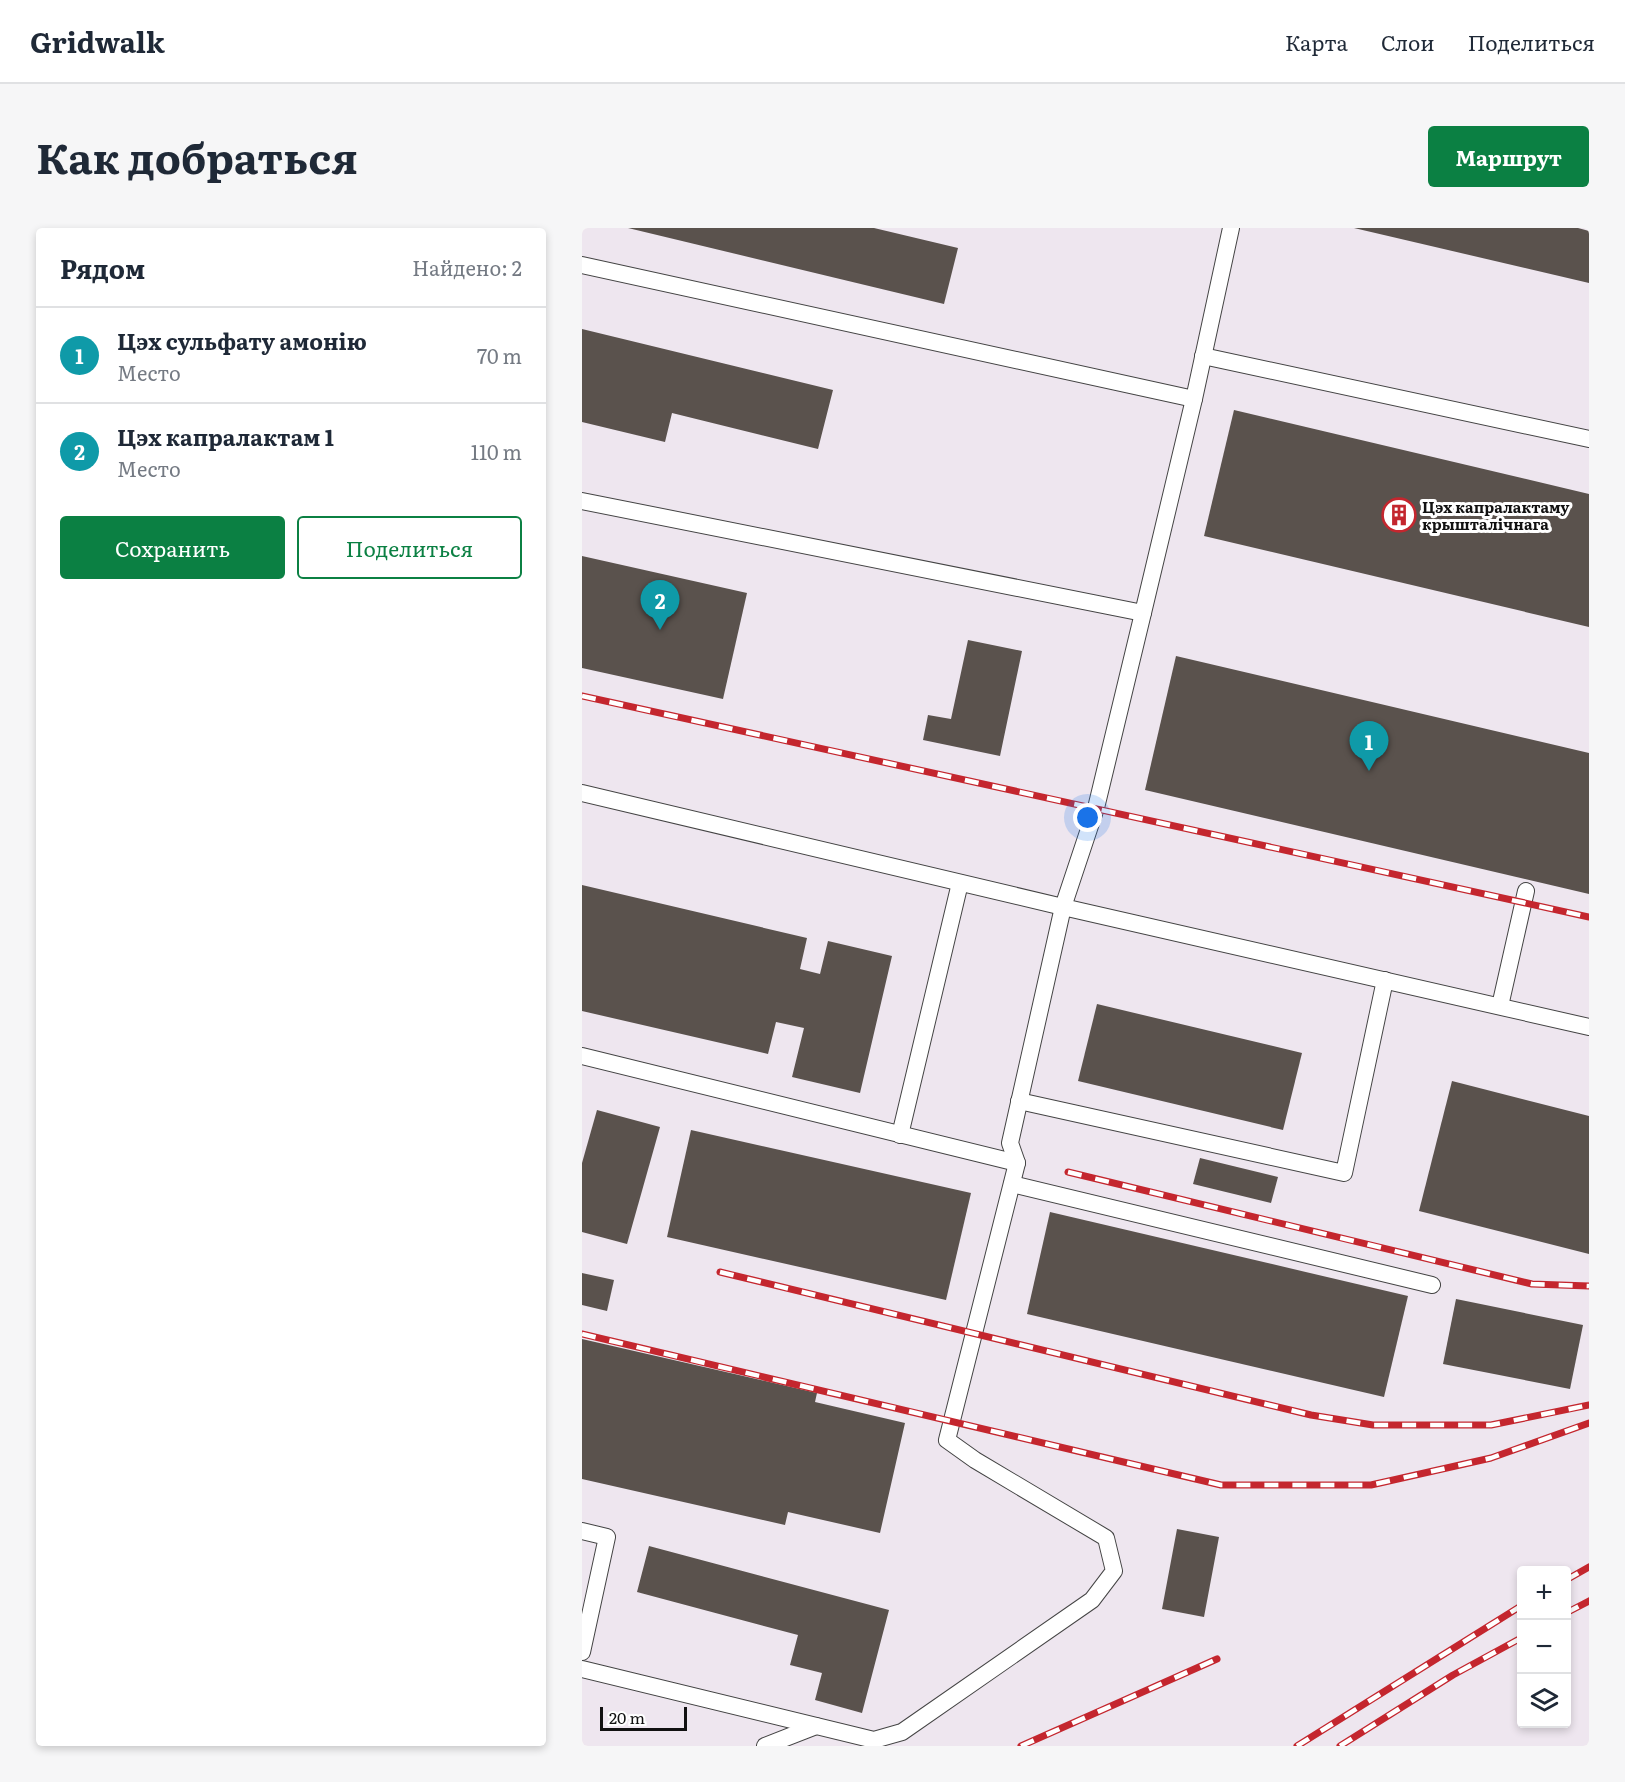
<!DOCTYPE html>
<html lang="ru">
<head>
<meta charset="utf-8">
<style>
  body { margin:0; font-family:Literata,serif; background:#f6f6f7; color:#1f2937 }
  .controls { position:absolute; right:18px; bottom:18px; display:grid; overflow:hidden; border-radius:6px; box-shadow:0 3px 9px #0003 }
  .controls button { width:54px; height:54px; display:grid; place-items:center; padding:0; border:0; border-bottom:2px solid #e0e1e3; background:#fff; color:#1f2937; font:30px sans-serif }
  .scale { position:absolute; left:18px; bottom:15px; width:87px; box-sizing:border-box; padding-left:6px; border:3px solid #111; border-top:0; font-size:16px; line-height:21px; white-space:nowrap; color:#111; -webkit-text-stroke:4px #fff; paint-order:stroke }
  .you { position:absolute; left:506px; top:590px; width:21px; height:21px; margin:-15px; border:4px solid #fff; border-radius:50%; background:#1a73e8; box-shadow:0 0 0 9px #1a73e833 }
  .badge { display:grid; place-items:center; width:39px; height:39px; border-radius:50%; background:#0b8043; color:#fff; font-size:20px; font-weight:700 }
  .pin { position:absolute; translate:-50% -50px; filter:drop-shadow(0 2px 3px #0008) }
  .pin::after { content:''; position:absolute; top:32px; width:21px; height:18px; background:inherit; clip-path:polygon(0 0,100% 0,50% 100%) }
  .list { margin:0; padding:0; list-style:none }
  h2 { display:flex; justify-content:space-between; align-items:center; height:78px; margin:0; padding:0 24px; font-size:26px }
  h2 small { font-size:20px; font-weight:400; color:#747a83 }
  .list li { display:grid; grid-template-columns:39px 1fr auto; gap:18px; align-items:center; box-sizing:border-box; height:96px; padding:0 24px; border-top:2px solid #e0e1e3 }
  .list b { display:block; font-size:22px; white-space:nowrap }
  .list p { margin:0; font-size:20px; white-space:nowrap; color:#747a83 }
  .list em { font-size:20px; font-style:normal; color:#747a83 }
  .actions { display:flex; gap:12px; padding:18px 24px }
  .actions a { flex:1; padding:14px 0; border:2px solid #0b8043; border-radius:6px; text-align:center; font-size:21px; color:#0b8043 }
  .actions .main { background:#0b8043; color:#fff }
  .icon { flex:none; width:33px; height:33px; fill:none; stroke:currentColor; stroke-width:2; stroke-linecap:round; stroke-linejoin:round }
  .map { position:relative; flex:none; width:1007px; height:1518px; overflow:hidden; border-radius:6px }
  header { display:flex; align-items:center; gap:36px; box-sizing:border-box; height:84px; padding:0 30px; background:#fff; border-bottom:2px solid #e0e1e3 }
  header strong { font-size:28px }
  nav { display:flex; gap:33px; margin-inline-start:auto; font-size:21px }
  .intro { display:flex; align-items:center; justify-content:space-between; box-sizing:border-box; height:144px; padding:0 36px }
  h1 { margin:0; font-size:42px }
  .button { padding:15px 27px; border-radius:6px; background:#0b8043; color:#fff; font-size:21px; font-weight:700 }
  main { display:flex; gap:36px; padding:0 36px }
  aside { flex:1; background:#fff; border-radius:6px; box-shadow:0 3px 9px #0003 }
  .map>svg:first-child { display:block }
</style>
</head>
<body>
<header>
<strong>Gridwalk</strong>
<nav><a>Карта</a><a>Слои</a><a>Поделиться</a></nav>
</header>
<div class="intro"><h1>Как добраться</h1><a class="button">Маршрут</a></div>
<main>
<aside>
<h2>Рядом<small>Найдено: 2</small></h2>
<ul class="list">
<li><span class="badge" style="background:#0f9aa8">1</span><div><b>Цэх сульфату амонію</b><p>Место</p></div><em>70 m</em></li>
<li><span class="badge" style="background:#0f9aa8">2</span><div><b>Цэх капралактам 1</b><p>Место</p></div><em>110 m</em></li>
</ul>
<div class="actions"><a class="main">Сохранить</a><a>Поделиться</a></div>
</aside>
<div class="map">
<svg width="1007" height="1518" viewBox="0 0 1007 1518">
  <rect width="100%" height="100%" fill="#fffdf5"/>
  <path fill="#eee6ef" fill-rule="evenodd" d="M 0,0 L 1007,0 L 1007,1518 L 0,1518 ZM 939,1342 L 984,1342 L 984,1496 L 939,1496 Z"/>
  <g fill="#5a524d">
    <path d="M 46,0 L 292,0 L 376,20 L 362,76 Z"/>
    <path d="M 772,0 L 996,0 L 1007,3 L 1007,55 Z"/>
    <path d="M 0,101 L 251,162 L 236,221 L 90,185 L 83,214 L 0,194 Z"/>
    <path d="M 652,182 L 1007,266 L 1007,399 L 622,308 Z"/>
    <path d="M 0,328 L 165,365 L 141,471 L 0,440 Z"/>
    <path d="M 386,412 L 440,423 L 418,528 L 341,512 L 346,487 L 369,491 Z"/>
    <path d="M 594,428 L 1007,525 L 1007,666 L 563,562 Z"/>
    <path d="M 0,657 L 225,710 L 218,741 L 238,746 L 246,713 L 310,728 L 278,865 L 210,849 L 222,800 L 194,794 L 186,826 L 0,783 Z"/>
    <path d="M 515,776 L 720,825 L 701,902 L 496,853 Z"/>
    <path d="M 870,853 L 1007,888 L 1007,1026 L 837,983 Z"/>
    <path d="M 15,882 L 78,899 L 45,1016 L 0,1004 L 0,935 Z"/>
    <path d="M 109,902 L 389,965 L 364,1072 L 85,1009 Z"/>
    <path d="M 618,930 L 696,949 L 689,975 L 611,956 Z"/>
    <path d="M 468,984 L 826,1068 L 802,1169 L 445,1086 Z"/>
    <path d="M 0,1045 L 32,1052 L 25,1083 L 0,1077 Z"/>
    <path d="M 874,1071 L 1001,1097 L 988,1161 L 861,1136 Z"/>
    <path d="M 0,1111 L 235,1165 L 233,1174 L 323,1195 L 298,1305 L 206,1284 L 203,1297 L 0,1251 Z"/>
    <path d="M 595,1301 L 637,1309 L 622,1389 L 580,1381 Z"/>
    <path d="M 67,1318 L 307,1382 L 280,1485 L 233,1472 L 240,1445 L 208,1437 L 216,1407 L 55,1364 Z"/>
  </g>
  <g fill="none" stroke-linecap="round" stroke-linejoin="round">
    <defs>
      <g id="service">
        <path d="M 0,37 L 612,171"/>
        <path d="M 621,128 L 1007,211"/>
        <path d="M 0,273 L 561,385"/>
        <path d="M 0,565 L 481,679 L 1007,799"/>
        <path d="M 918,778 L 944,663"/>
        <path d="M 0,828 L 435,935"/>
        <path d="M 437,873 L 762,945 L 803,752"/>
        <path d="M 318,907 L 378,655"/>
        <path d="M 430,956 L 850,1057"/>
        <path d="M 0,1303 L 25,1309 L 0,1424"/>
        <path d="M 0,1441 L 292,1512 L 320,1504 L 510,1372 L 532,1343 L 524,1310 L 393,1232 L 365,1212 L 435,935 L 428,915 L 481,679 L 514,580 L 561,385 L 612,171 L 649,0"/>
        <path d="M 183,1518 L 234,1498"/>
      </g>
    </defs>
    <use href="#service" stroke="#444" stroke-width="18"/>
    <use href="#service" stroke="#fff" stroke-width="16"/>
    <defs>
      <g id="rail">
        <path d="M 0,468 L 1007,689"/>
        <path d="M 486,944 L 950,1056 L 1007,1058"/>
        <path d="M 138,1044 L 729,1187 L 791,1197 L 909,1197 L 1007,1177"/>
        <path d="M 0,1106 L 639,1257 L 789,1257 L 909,1230 L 1007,1195"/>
        <path d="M 984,1352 L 1007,1339"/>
        <path d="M 984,1385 L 1007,1373"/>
        <path d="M 439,1518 L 635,1431"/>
        <path d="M 715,1518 L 939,1378"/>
        <path d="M 758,1518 L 871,1447 L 939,1410"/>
      </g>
    </defs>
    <use href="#rail" stroke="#c4262e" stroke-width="7"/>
    <use href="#rail" stroke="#fff" stroke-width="4.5" stroke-dasharray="14" stroke-linecap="butt"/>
  </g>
  <defs>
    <symbol id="building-ring" viewBox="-11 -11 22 22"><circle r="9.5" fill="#fff" stroke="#c4262e" stroke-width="1.5"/><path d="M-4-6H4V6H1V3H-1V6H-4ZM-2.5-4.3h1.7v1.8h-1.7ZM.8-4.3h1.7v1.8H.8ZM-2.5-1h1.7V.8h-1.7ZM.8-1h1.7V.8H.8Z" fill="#c4262e"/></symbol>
  </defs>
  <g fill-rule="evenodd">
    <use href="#building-ring" x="798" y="268" width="38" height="38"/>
  </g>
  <g text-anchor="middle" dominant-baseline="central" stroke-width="6" stroke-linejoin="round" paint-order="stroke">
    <g font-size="15" font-weight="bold" fill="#111" stroke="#fff" text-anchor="start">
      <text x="840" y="278">Цэх капралактаму<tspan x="840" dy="17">крышталічнага</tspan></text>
    </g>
  </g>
</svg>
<div class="controls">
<button>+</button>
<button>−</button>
<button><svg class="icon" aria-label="layers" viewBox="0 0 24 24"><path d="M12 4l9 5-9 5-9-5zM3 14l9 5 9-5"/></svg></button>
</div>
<div class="scale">20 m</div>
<div class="you"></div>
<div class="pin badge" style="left:787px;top:543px;background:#0f9aa8">1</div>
<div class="pin badge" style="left:78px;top:402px;background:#0f9aa8">2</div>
</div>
</main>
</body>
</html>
